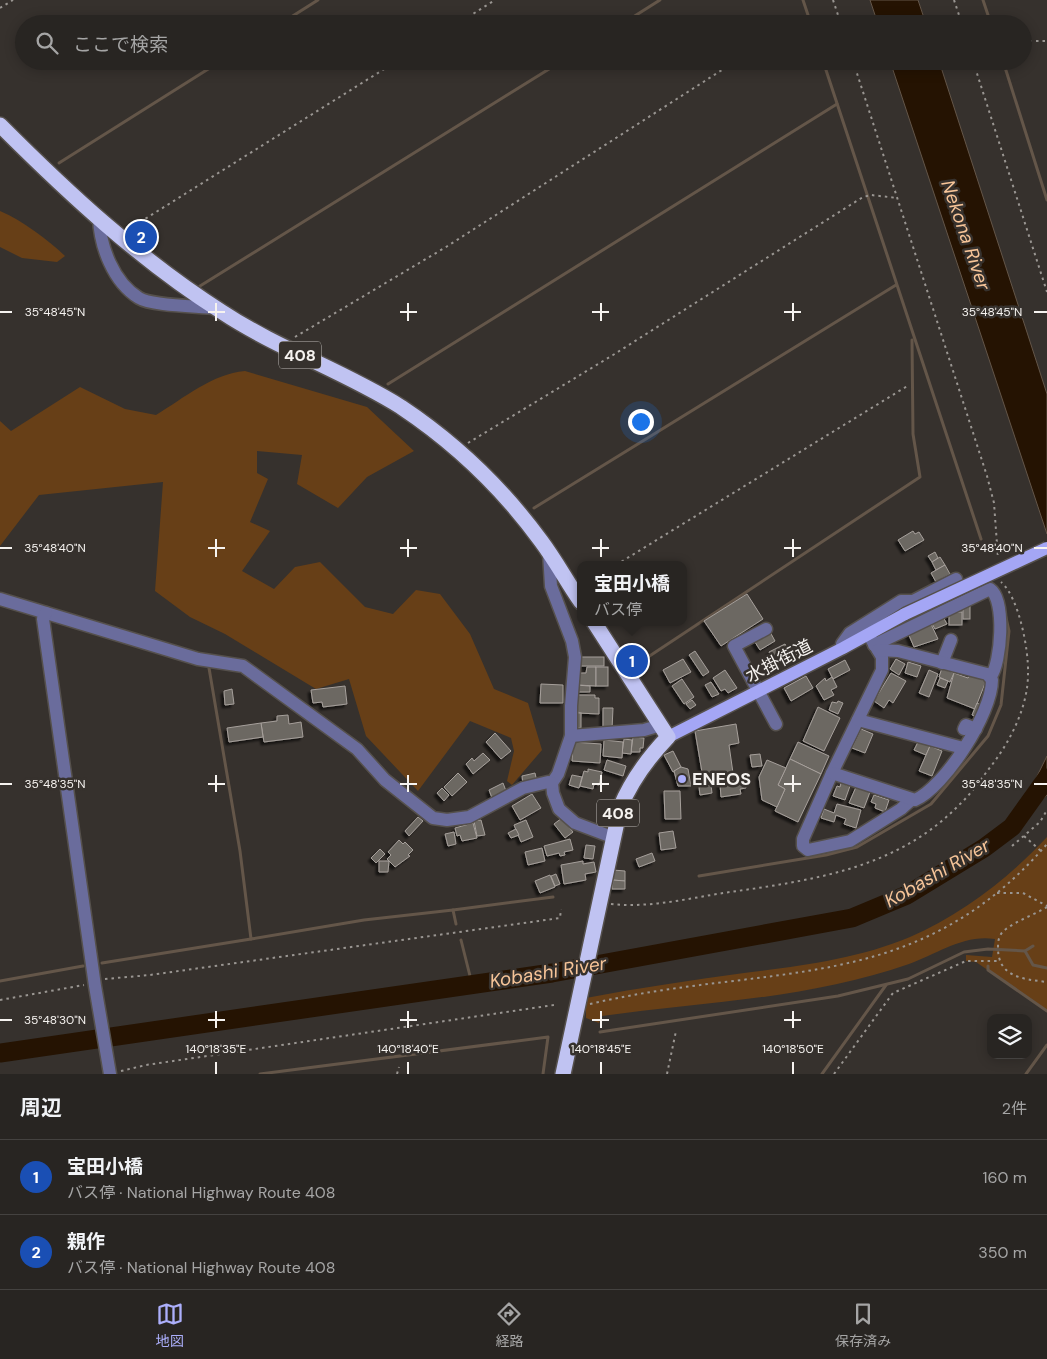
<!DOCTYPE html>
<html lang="ja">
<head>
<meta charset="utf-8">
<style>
  body { margin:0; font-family:"DM Sans","Noto Sans JP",sans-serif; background:#34312f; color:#f1f3f6 }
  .controls { position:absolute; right:15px; bottom:15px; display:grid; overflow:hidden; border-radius:10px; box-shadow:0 2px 12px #0003 }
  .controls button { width:45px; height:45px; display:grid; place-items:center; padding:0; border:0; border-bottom:1px solid #444240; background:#282522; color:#f1f3f6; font:25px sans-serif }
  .you { position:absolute; left:640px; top:421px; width:18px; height:18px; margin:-12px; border:4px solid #fff; border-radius:50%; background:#1a73e8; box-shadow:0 0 0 8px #1a73e833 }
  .badge { display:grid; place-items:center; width:32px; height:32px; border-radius:50%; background:#acaffb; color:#fff; font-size:16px; font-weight:700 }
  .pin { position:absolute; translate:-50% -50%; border:2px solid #fff; box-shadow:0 1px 5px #0006 }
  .popup { position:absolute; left:577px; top:561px; width:110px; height:65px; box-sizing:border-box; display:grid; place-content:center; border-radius:10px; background:#282522; filter:drop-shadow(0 1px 4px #0005); font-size:16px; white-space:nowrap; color:#a5a5a5 }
  .popup b { font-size:19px; color:#f1f3f6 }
  .popup::after { content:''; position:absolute; left:50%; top:100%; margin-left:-10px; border:10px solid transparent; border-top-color:#282522 }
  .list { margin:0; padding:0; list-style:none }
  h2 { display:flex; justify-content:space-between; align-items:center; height:65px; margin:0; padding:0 20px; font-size:21px }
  h2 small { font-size:16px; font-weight:400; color:#a5a5a5 }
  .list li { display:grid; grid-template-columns:32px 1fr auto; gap:15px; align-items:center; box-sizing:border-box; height:75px; padding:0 20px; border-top:1px solid #444240 }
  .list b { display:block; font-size:19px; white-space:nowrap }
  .list p { margin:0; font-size:16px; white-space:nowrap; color:#a5a5a5 }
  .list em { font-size:16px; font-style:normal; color:#a5a5a5 }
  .icon { flex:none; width:28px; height:28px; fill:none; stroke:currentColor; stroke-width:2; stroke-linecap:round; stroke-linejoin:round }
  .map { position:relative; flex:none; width:1047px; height:1074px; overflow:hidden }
  .search { position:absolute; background:#282522; box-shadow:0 2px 12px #0003; left:15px; right:15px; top:15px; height:55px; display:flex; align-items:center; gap:12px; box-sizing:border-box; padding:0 18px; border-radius:28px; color:#a5a5a5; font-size:19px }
  .sheet { height:215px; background:#282522 }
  nav { display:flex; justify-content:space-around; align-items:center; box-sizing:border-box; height:70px; border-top:1px solid #444240; background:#282522; font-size:14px; color:#a5a5a5 }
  nav a { display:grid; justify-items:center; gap:2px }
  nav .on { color:#acaffb }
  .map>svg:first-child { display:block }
</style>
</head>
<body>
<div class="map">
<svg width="1047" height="1074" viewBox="0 0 1047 1074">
  <defs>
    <filter id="shadow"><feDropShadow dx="-3" dy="3" stdDeviation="1" flood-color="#0009"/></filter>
  </defs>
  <rect width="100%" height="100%" fill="#36312d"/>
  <g fill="#673f17">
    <path d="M 0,211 C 23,221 47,239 65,256 L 57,262 L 22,258 L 0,247 Z"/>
    <path d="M 245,371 L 367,407 L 414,451 L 367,477 L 338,508 L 297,484 L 302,455 L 257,451 L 257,473 L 268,479 L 250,522 L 270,531 L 242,571 L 274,589 L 295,567 L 320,562 L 365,607 L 393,614 L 416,590 L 440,594 L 470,634 L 494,689 L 528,703 L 542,750 L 512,785 L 507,781 L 514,751 L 511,738 L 470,721 L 418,791 L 366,736 L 349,679 L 316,689 L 225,634 L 190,617 L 155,591 L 163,482 L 39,495 L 0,546 L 0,421 L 11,431 L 80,387 L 125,409 L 156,415 C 184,398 212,374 245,371 Z"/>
    <path d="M 1047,837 L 1047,1011 L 976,962 L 966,961 L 966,955 L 992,957 L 995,939 C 964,934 937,954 909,964 C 809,999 705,1002 602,1016 L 599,1023 L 586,1018 L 586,998 C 639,988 691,980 744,973 C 800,966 858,959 910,937 C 962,914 1009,878 1047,837 Z"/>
  </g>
  <g fill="#251302" stroke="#645649">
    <path d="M 870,0 L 918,0 L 926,24 L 878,24 Z"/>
    <path d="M 890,61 L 939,61 L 1047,394 L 1047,534 Z"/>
    <path d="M 1047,756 L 1047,795 L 1012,827 Z"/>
  </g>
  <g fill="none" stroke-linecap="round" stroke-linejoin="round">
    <g stroke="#645649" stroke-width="3">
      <path d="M 803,0 L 811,24"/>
      <path d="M 983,0 L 991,24"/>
      <path d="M 280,24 L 318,0"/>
      <path d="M 622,24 L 660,0"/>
      <path d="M 823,61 L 981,539"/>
      <path d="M 1003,61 L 1047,200"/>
      <path d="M 59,163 L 221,61"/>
      <path d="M 200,286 L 562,61"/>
      <path d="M 388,384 L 837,104"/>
      <path d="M 534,508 L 896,285"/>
      <path d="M 642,661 L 920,477 L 913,434 L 912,340"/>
      <path d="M 209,668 L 240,851 L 251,939 L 364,920 L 453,910 L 456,924"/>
      <path d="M 699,876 L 826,855 L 857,847 L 931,804 L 988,736 L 1001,705 L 1009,631 L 1005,613"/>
      <path d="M 453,910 L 553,897"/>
      <path d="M 461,940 L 472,984"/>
      <path d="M 1025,951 L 1033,965 L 1047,968"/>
      <path d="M 102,963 L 251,939"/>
      <path d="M 988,966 L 988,970 L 1047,1011"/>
      <path d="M 0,981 L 83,966"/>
      <path d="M 600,1032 L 838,996 L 908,979 L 964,952 L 988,949 L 1025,951 L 1033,946"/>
      <path d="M 260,1074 L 548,1037 L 543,1074"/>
      <path d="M 822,1074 L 886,985"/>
      <path d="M 1026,1074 L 1047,1045"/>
    </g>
    <path stroke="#251302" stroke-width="19" d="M 0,1053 L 552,973 L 852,918 L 907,895 L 984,848 L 1012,827 L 1047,778"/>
  </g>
  <g fill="#6c6762" stroke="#a6a09b" filter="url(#shadow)">
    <path d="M 913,531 L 915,534 L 919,532 L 924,540 L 905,551 L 898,540 Z"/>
    <path d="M 935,552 L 938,558 L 932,562 L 928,556 Z"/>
    <path d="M 940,557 L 945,565 L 936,570 L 932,562 Z"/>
    <path d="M 945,565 L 950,574 L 936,582 L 931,573 Z"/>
    <path d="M 747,594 L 763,619 L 721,646 L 704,621 Z"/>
    <rect x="963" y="605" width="7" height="14"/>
    <rect x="949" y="612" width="13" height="13"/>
    <path d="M 942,615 L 947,624 L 935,629 L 930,620 Z"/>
    <path d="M 930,622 L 938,639 L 914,647 L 908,633 Z"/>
    <path d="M 769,630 L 775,641 L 760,650 L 753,639 Z"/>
    <path d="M 800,643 L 804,651 L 794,656 L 790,647 Z"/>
    <path d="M 785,644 L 789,651 L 791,650 L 794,656 L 789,658 L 787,653 L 773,660 L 769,652 Z"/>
    <path d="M 695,651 L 709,672 L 703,676 L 689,655 Z"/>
    <rect x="580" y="657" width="24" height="9"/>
    <path d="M 683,659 L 691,672 L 670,683 L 663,670 Z"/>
    <path d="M 896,659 L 905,664 L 899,675 L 890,669 Z"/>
    <path d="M 845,660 L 850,670 L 833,679 L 828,669 Z"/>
    <path d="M 908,662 L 921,666 L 917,677 L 905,673 Z"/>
    <path d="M 587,667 L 596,667 L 596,686 L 578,685 L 578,673 L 586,673 Z"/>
    <rect x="596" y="667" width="12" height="19"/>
    <path d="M 942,668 L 954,673 L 950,682 L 939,677 Z"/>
    <path d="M 725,670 L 737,688 L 728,693 L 725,689 L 721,691 L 713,678 Z"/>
    <path d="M 929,670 L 938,674 L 929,697 L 919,693 Z"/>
    <path d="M 891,673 L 906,681 L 893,703 L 889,700 L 884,708 L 874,701 Z"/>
    <path d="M 954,673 L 968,678 L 970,675 L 986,681 L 975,709 L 947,698 Z"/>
    <path d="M 806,676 L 813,688 L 791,701 L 784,688 Z"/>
    <path d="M 832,677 L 837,687 L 831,690 L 834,695 L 824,700 L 816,686 L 825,678 L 826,681 Z"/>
    <path d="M 940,678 L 948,681 L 945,688 L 937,685 Z"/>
    <path d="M 682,679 L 694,697 L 684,704 L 672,686 Z"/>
    <path d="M 711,682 L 719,694 L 712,697 L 705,685 Z"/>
    <path d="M 541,684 L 563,685 L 563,703 L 540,703 Z"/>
    <path d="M 575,685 L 590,686 L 590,692 L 575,692 Z"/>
    <path d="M 345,686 L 347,704 L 323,707 L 322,702 L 313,703 L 311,690 Z"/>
    <path d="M 232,689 L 234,704 L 225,705 L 224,691 Z"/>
    <path d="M 575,695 L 595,695 L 595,698 L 599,698 L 599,714 L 578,713 Z"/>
    <path d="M 692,700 L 696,705 L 690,709 L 686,704 Z"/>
    <path d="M 838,701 L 843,703 L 838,714 L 829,710 L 832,702 L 837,703 Z"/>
    <path d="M 977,703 L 983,706 L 979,718 L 972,715 Z"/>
    <path d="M 818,707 L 840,718 L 824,751 L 803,741 Z"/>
    <path d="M 603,708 L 613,708 L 612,729 L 603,729 Z"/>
    <rect x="574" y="713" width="7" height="15"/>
    <path d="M 288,715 L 289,724 L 301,722 L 303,737 L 264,742 L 261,723 L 277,721 L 277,716 Z"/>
    <path d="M 261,723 L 263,737 L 229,742 L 227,728 Z"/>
    <path d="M 736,724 L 739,743 L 729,745 L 733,773 L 703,778 L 695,731 Z"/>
    <path d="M 861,729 L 873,734 L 865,753 L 852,748 Z"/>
    <path d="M 495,733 L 511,751 L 501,759 L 486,742 Z"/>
    <path d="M 633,737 L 644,738 L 643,748 L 640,748 L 640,752 L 631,752 Z"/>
    <path d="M 624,739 L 632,740 L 631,754 L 622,753 Z"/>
    <path d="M 604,740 L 623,742 L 622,758 L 603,756 Z"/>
    <path d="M 573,742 L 601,744 L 600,763 L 572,761 Z"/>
    <path d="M 798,742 L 829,756 L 821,774 L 790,759 Z"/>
    <path d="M 918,742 L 930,746 L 926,755 L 914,750 Z"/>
    <path d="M 930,746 L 942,751 L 932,776 L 919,771 Z"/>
    <path d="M 673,751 L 681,767 L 673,772 L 664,755 Z"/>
    <path d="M 483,753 L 490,760 L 473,774 L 466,764 L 472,758 L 474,761 Z"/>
    <path d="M 760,754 L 762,766 L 752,767 L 750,755 Z"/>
    <path d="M 790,759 L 821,774 L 798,822 L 775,811 L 785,789 L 778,785 Z"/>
    <path d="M 607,760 L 626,766 L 623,776 L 604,770 Z"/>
    <path d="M 767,760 L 786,768 L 778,785 L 785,789 L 777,807 L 762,800 L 759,777 Z"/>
    <path d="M 681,767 L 688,769 L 691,786 L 678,786 L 674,771 Z"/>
    <path d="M 588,769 L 602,772 L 599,785 L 594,784 L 593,789 L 580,786 L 584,771 L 588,772 Z"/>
    <path d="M 458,773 L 467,782 L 452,796 L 444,787 Z"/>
    <path d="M 535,773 L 537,782 L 523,784 L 522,776 Z"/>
    <path d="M 572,775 L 582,777 L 579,788 L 569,785 Z"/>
    <path d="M 744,778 L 746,788 L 740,789 L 741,794 L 721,797 L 720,784 Z"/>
    <path d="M 503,783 L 506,791 L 492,798 L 489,790 Z"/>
    <path d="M 841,783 L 850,786 L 845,800 L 833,796 L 837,786 L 840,787 Z"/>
    <path d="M 711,785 L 712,793 L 700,795 L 699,787 Z"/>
    <path d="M 856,787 L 870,792 L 864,808 L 849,803 Z"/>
    <path d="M 442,788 L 449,795 L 444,801 L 437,793 Z"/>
    <path d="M 664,791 L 680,791 L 681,819 L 665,819 Z"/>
    <path d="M 532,794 L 541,808 L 520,820 L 512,806 Z"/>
    <path d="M 874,795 L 889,800 L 885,812 L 875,808 L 876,804 L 871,802 Z"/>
    <path d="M 837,804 L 861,810 L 856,828 L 844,824 L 846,819 L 836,815 L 834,822 L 821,818 L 824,809 L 834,813 Z"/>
    <path d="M 418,817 L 423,821 L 409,836 L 405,831 Z"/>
    <path d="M 562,818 L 573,832 L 565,838 L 554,824 Z"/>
    <path d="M 481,820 L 485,835 L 477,836 L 474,821 Z"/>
    <path d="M 526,820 L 533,837 L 521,842 L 514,825 Z"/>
    <path d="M 473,823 L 477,838 L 462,841 L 460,835 L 457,836 L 455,828 Z"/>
    <path d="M 516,829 L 519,835 L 511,838 L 508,833 Z"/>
    <path d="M 673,831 L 676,848 L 661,850 L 659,833 Z"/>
    <path d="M 454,832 L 456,844 L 448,846 L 445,834 Z"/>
    <path d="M 570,839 L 573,850 L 564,852 L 565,855 L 560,856 L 559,853 L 547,856 L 544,846 Z"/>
    <path d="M 399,840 L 403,844 L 405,842 L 413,850 L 408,855 L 410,856 L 395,867 L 387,859 L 391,855 L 388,852 Z"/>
    <path d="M 586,845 L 595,846 L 593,859 L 584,858 Z"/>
    <path d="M 542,848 L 545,861 L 528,865 L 525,852 Z"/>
    <path d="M 380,849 L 385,854 L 376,863 L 371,858 Z"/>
    <path d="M 652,853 L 655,861 L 639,867 L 636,859 Z"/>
    <path d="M 379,861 L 389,861 L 388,872 L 379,872 Z"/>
    <path d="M 583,861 L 583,864 L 594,862 L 596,872 L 585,874 L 586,880 L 564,884 L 561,865 Z"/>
    <path d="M 613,870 L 625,871 L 625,881 L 611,880 Z"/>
    <path d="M 556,874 L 560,884 L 555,886 L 551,876 Z"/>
    <path d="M 550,875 L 555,887 L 540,893 L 535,881 Z"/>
    <path d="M 613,880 L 625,881 L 625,889 L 612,889 Z"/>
  </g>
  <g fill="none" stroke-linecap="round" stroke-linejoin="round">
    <defs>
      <g id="minor">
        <path d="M 99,218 C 100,246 113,282 139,298 C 152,306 197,306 215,308"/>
        <path d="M 549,553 L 551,586 L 572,641 L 575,657 L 571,706 L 571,736 L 558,774 L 552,783 L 553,793 L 559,809 L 575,823 L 612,837"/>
        <path d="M 0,599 L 198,659 L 243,666 L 357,749 L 385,780 L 433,818 L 447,820 L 469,817 L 523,788 L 548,782 L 552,783"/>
        <path d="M 46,613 L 43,619 L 95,986 L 110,1074"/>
        <path d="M 766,629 L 734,646 L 776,724"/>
        <path d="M 868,634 L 882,657 L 882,670 L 832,773 L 803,839 L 803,846 L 808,850 L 850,841 L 901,809 L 911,800"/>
        <path d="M 874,645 L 990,589 C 1006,600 1001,663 991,676"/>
        <path d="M 843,648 L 842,644 L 850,633 L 901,601 L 913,601 L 956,579"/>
        <path d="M 942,663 L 951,640"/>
        <path d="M 858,720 L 963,748"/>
        <path d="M 964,729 L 966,725 L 976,729"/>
        <path d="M 571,736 L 644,730 L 661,725"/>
        <path d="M 832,773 L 915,800 C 945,787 992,713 992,680 L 987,674 L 898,651 L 878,650"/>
      </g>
      <path id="major" d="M 668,737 L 843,648 L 905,614"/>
      <g id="highway">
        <path d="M 0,125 C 68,193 140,260 222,312 C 278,349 344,371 401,407 C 455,443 503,489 541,541 C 556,561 567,582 581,602"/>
        <path d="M 563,1074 L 620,808 C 631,781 648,758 668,737 L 594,622"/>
      </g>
    </defs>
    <use href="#minor" stroke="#55504c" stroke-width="15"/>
    <use href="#major" stroke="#55504c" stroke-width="15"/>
    <use href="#highway" stroke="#55504c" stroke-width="18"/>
    <g stroke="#9a9692" stroke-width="2" stroke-dasharray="2.5 4" stroke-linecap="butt">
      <path d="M 833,0 L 841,24"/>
      <path d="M 954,0 L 962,24"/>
      <path d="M 0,8 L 13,0"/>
      <path d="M 457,24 L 495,0"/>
      <path d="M 796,24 L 800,21"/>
      <path d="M 1023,41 L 1047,41"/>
      <path d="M 853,61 L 987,476 L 994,503 L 998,558"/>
      <path d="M 973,61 L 1047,292"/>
      <path d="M 129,229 L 397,61"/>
      <path d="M 295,337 L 446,247 L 736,61"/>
      <path d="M 468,443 L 613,355 L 863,197 L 871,195 L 897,198"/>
      <path d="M 616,565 L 909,385"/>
      <path d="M 1024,836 L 1041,851"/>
      <path d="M 1012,846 L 1040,822 L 1047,810"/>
      <path d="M 997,893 L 1023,893 L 1047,906"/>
      <path d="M 611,904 C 649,908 686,899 723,893 C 808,881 896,870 959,805 C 970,795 979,782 988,770 C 1009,744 1028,708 1028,674 C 1029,651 1019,597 1001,582"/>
      <path d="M 1047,907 C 1034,915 1018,920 1006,929 C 1000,933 998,939 998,946 C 997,977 1022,979 1047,982"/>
      <path d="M 105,979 L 150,975 L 560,918 L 561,909"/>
      <path d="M 0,1000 L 84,985"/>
      <path d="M 590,1004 C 766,962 914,998 1047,844"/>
      <path d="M 121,1071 L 146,1065 L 554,1005"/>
      <path d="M 397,1074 L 399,1067"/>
      <path d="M 667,1074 L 676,1031"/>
      <path d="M 834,1074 L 893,993 L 966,961 L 999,961"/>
    </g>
    <use href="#minor" stroke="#6a6c9c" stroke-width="12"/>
    <use href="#major" stroke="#a4a6f5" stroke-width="12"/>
    <use href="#highway" stroke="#c0c3f2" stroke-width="15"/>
    <defs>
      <path id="major-bridge" d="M 905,614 L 1047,548"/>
    </defs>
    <use href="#major-bridge" stroke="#55504c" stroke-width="15" stroke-linecap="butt"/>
    <use href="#major-bridge" stroke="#a4a6f5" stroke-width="12"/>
  </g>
  <path fill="none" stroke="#f6f3f0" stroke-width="2" d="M 216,303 L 216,321M 408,303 L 408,321M 601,303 L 601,321M 793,303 L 793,321M 0,312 L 12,312M 208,312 L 225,312M 400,312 L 417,312M 592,312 L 609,312M 784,312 L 801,312M 1034,312 L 1047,312M 216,539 L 216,557M 408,539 L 408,557M 601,539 L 601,557M 793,539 L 793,557M 0,548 L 12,548M 208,548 L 225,548M 400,548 L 417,548M 592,548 L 609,548M 784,548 L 801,548M 1034,548 L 1047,548M 216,775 L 216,792M 408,775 L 408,792M 601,775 L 601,792M 793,775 L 793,792M 0,784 L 12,784M 208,784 L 225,784M 400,784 L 417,784M 592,784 L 609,784M 784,784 L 801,784M 1034,784 L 1047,784M 216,1011 L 216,1028M 408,1011 L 408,1028M 601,1011 L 601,1028M 793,1011 L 793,1028M 0,1020 L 12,1020M 208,1020 L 225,1020M 400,1020 L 417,1020M 592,1020 L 609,1020M 784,1020 L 801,1020M 216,1062 L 216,1074M 408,1062 L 408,1074M 601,1062 L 601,1074M 793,1062 L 793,1074"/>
  <circle fill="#acaffb" stroke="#36312d" stroke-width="2" cx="682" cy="779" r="5"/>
  <g text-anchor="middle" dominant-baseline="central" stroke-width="5" stroke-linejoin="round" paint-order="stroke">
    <g fill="#36312d" stroke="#bcb9b6" stroke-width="1">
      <rect x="279" y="341.5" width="42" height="27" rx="4"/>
      <rect x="597" y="799.5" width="42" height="27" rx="4"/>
    </g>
    <g font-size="16" font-weight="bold" fill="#f6f3f0">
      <text x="300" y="355">408</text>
      <text x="618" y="813">408</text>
    </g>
    <g font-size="18" fill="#f6f3f0" stroke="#36312d">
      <text transform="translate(779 661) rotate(-27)">水掛街道</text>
    </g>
    <g font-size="18" font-weight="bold" fill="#f6f3f0" stroke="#36312d" text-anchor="start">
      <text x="692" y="779">ENEOS</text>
    </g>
    <g font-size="19" font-style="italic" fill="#f6c498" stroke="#36312d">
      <text transform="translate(966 235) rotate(71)">Nekona River</text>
      <text transform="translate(937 873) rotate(-30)">Kobashi River</text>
      <text transform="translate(548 972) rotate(-9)">Kobashi River</text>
    </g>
  </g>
  <g font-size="12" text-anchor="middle" fill="#f6f3f0" stroke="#36312d" stroke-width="5" stroke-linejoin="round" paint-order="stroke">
    <text x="55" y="316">35°48'45"N</text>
    <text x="992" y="316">35°48'45"N</text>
    <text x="55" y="552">35°48'40"N</text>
    <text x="992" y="552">35°48'40"N</text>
    <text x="55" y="788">35°48'35"N</text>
    <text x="992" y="788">35°48'35"N</text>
    <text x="55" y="1024">35°48'30"N</text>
    <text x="216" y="1053">140°18'35"E</text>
    <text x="408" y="1053">140°18'40"E</text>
    <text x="601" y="1053">140°18'45"E</text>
    <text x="793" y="1053">140°18'50"E</text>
  </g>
</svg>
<div class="controls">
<button><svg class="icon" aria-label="layers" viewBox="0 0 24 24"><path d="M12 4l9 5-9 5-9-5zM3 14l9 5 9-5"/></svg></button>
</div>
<div class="you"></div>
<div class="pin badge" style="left:632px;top:661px;background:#1a4fb4">1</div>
<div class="popup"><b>宝田小橋</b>バス停</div>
<div class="pin badge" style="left:141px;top:237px;background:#1a4fb4">2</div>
<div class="search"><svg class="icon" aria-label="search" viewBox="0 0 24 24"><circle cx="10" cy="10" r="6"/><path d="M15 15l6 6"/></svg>ここで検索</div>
</div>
<section class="sheet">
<h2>周辺<small>2件</small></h2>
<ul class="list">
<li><span class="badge" style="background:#1a4fb4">1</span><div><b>宝田小橋</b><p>バス停 · National Highway Route 408</p></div><em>160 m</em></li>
<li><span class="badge" style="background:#1a4fb4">2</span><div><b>親作</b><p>バス停 · National Highway Route 408</p></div><em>350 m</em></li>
</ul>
</section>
<nav>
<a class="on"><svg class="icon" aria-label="map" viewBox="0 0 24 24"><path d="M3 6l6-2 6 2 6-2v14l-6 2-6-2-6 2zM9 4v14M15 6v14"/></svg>地図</a>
<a><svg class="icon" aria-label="directions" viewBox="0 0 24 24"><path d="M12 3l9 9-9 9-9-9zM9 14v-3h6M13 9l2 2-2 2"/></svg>経路</a>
<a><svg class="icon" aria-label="saved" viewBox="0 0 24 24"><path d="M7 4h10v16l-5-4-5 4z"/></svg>保存済み</a>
</nav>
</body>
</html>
